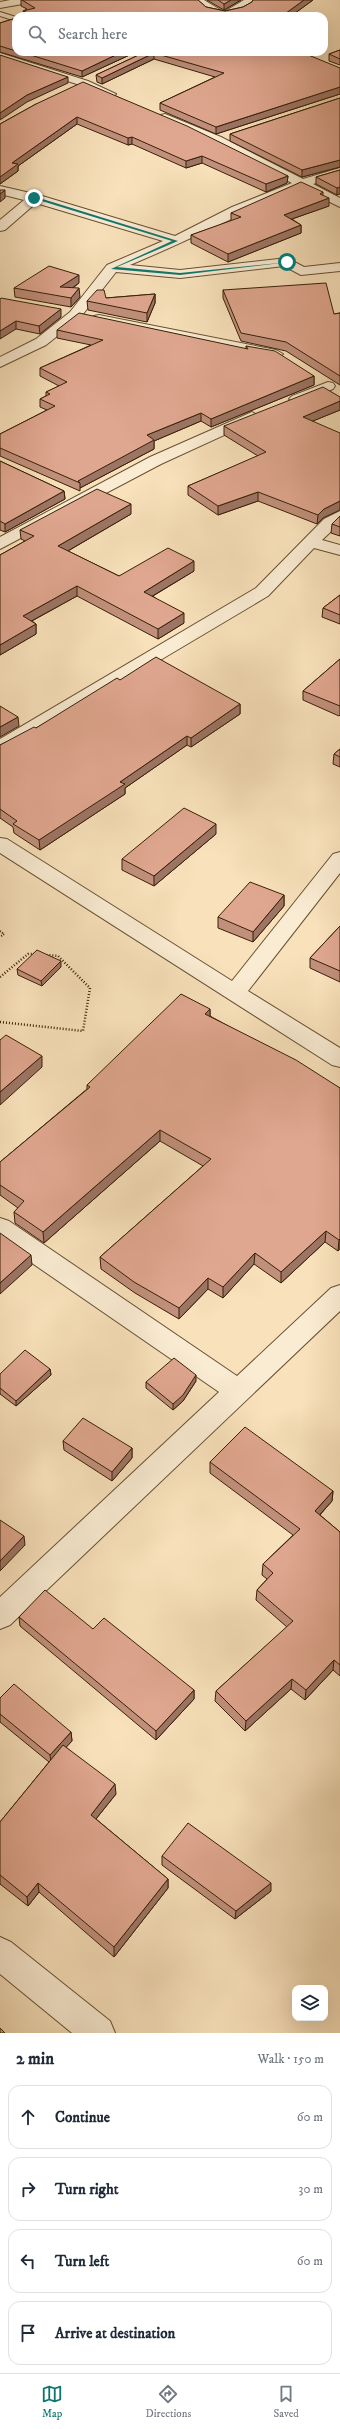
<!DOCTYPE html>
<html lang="en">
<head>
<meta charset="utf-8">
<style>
  body { margin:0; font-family:"IM FELL DW Pica",serif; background:#f2f2f3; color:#1f2937 }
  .controls { position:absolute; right:12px; bottom:12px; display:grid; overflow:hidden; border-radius:8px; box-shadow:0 4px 16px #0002 }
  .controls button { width:36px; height:36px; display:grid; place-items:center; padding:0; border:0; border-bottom:1px solid #e0e1e3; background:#fff; color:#1f2937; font:20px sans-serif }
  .stop { position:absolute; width:12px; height:12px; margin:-9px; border:3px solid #0f766e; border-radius:50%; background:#fff }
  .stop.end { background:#0f766e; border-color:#fff; box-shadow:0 1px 4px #0008 }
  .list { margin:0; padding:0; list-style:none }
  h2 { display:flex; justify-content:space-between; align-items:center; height:52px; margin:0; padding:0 16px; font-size:17px }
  h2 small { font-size:13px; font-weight:400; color:#747a83 }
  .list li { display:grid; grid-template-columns:26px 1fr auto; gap:12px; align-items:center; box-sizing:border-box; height:64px; margin:0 8px 8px; padding:0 8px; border:1px solid #e0e1e3; border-radius:12px }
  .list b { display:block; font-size:15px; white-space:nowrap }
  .list em { font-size:13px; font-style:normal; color:#747a83 }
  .icon { flex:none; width:22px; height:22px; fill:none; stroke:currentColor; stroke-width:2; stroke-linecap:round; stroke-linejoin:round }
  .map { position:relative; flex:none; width:340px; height:2033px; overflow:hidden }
  .search { position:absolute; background:#fff; box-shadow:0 4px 16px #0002; left:12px; right:12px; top:12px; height:44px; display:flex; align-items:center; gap:10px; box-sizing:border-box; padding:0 14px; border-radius:12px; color:#747a83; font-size:15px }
  .sheet { height:340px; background:#fff }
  nav { display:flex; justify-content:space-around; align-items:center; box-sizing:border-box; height:56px; border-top:1px solid #e0e1e3; background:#fff; font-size:11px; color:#747a83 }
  nav a { display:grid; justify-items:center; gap:2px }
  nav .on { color:#0f766e }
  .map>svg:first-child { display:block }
</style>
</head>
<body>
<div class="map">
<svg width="340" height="2033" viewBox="0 0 340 2033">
  <rect width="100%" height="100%" fill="#f8e1bb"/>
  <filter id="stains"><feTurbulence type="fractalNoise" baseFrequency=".005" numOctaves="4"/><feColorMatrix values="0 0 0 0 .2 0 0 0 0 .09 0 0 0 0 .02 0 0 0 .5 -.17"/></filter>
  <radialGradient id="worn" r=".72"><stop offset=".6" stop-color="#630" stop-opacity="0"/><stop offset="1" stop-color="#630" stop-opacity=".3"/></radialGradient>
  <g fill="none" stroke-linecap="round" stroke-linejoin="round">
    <defs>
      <path id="lane" d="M 0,12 L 16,17 L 16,21 L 0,16 Z"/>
      <g id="street">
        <path d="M 10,0 L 33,0 L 28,3 L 0,8 L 0,2 Z"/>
        <path d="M 192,0 L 204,0 L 224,12 L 244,0 L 257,0 C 241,21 208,21 192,0 Z"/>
        <path d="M 0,53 L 88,81 L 116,94 L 114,96 L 106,96 L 80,85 L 0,60 Z"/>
        <path d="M 165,114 L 221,137 L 303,179 L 340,168 L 340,176 L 313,184 L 340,198 L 340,207 L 301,188 C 243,212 188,241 130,265 L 180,270 L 287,258 L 304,267 L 340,263 L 340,271 L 301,275 L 284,266 L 180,278 L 116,272 L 80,318 L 46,345 L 0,367 L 0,357 L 36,339 L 70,312 L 107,265 L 163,241 L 36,203 L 5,230 L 0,231 L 0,220 L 24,200 L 0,194 L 0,186 L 39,195 L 175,236 L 232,207 L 292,183 L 213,143 L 161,121 L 159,118 L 161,115 Z"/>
        <path d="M 99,315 L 276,350 L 283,354 L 276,358 L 94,322 L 92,319 L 94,316 Z"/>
        <path d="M 328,382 L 333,383 L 335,386 L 333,389 L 297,404 L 289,399 L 292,396 Z"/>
        <path d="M 252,412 L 260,417 L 257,420 L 161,464 L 0,549 L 0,537 L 150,457 Z"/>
        <path d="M 340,511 L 340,523 L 322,540 L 340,545 L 340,555 L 314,548 L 268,596 L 7,751 L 0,753 L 0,739 L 256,588 L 324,519 Z"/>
        <path d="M 0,838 L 7,839 L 232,981 L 333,854 L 340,852 L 340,873 L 248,991 L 340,1048 L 340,1067 L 332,1065 L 0,853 Z"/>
        <path d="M 0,1218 L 9,1221 L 237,1376 L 331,1288 L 340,1285 L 340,1311 L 10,1625 L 0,1629 L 0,1597 L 219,1392 L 0,1241 Z"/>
        <path d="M 0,1937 L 11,1942 L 110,2021 L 115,2033 L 72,2033 L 0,1974 Z"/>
      </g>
    </defs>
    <use href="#lane" stroke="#675032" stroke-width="2"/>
    <use href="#street" stroke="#675032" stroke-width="2"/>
    <path stroke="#372005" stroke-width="2" stroke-dasharray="1 1.5" stroke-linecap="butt" d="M 0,931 L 4,934 L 0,937"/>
    <g stroke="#372005" stroke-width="2.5" stroke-dasharray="1 2" stroke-linecap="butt">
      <path d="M 0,977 L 28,954 L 36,954"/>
      <path d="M 0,1022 L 83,1031 L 90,988 L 58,956 L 47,955"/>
    </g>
    <use href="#lane" fill="#faecd3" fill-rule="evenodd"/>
    <use href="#street" fill="#faecd3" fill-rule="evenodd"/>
  </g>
  <g fill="#c1907c" stroke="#372005">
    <path d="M 21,0 L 198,0 L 206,7 L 225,11 L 243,7 L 252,2 L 253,0 L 313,0 L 291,16 L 23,15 L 23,11 L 27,9 L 21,6 Z"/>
    <path d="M 207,0 L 241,0 L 224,10 Z"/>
    <path d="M 16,18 L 16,52 L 136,52 L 82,77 L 0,52 L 0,23 Z"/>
    <path d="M 340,50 L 340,65 L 329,61 L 329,54 Z"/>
    <path d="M 145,52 L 340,68 L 340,94 L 216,134 L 160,110 L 160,103 L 215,77 L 154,59 L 102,84 L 97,82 L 96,75 Z"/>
    <path d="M 340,98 L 340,167 L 302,177 L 230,141 L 230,134 Z"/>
    <path d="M 36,104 L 288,176 L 287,183 L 266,192 L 202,163 L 186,168 L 132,144 L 128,145 L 77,124 L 18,166 L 18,171 L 0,184 L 0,124 Z"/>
    <path d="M 340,170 L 337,195 L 316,184 L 316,177 Z"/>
    <path d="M 323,192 L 323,195 L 329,206 L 292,219 L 301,225 L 301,233 L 228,262 L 191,243 L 191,235 L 231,221 L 231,213 Z"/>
    <path d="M 79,283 L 73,288 L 80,297 L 71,307 L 15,297 L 14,288 Z"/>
    <path d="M 223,290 L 334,314 L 340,313 L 340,385 L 286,351 L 241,341 L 223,298 Z"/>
    <path d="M 155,294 L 155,303 L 147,322 L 88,310 L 87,301 L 106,298 Z"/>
    <path d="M 0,299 L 61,317 L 40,334 L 16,329 Z"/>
    <path d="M 57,330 L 246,349 L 246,346 L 314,376 L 314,385 L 211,427 L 201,421 L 154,441 L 154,449 L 80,488 L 80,491 L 0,456 L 0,434 L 47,410 L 40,407 L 40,399 L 46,396 L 46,392 L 59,386 L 40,376 L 40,368 L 91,345 L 57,338 Z"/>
    <path d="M 340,397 L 340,410 L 313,421 L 323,518 L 317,524 L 258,501 L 218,515 L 188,495 L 188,486 L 258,456 L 224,435 L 224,426 Z"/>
    <path d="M 0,461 L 64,491 L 65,499 L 5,532 L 0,530 Z"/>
    <path d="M 131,514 L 68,551 L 119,576 L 194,571 L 153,596 L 184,623 L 158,639 L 77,596 L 32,621 L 36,624 L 36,634 L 0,655 L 0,555 L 25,541 L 21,539 L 20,530 Z"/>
    <path d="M 340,516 L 340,536 L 331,533 L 332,524 Z"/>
    <path d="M 340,595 L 340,624 L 322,617 L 323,608 Z"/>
    <path d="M 340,659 L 340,715 L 339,716 L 303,700 L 303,691 Z"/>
    <path d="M 120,680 L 240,704 L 240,714 L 191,747 L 187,745 L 125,788 L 125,794 L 40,850 L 14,833 L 13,827 L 0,818 L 0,745 L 36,728 Z"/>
    <path d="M 340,749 L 340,767 L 333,764 L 334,754 Z"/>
    <path d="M 216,834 L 154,886 L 122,870 L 122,859 Z"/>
    <path d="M 284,895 L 284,906 L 253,942 L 218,928 L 218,917 Z"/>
    <path d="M 340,926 L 340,982 L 310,968 L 310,958 Z"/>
    <path d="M 61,967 L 42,986 L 18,975 L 17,969 Z"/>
    <path d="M 210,1009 L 210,1016 L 340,1088 L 340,1249 L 338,1251 L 325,1242 L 281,1283 L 254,1264 L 223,1298 L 208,1289 L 179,1319 L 135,1293 L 101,1269 L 100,1257 L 203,1166 L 160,1141 L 44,1243 L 15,1223 L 14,1212 L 18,1208 L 0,1195 L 0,1162 L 87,1089 L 87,1085 Z"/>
    <path d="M 50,1369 L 51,1375 L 16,1406 L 0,1394 L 0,1374 Z"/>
    <path d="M 196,1381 L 183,1401 L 173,1410 L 146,1388 L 146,1382 Z"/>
    <path d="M 63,1441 L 132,1448 L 132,1458 L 112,1481 L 64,1450 Z"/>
    <path d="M 210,1462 L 333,1491 L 332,1501 L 320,1515 L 340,1532 L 340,1676 L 333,1670 L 305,1700 L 291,1689 L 245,1731 L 215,1701 L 216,1691 L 287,1627 L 256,1600 L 257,1590 L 267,1579 L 262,1575 L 263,1564 L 293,1535 L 210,1473 Z"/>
    <path d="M 19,1617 L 93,1629 L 194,1690 L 194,1699 L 156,1740 L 20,1626 Z"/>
    <path d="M 0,1698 L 71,1732 L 72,1741 L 66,1747 L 116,1794 L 96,1819 L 168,1879 L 168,1888 L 114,1957 L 39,1892 L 28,1906 L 0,1884 L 0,1822 L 49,1762 L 0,1722 Z"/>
    <path d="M 162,1856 L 271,1891 L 235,1919 L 162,1865 Z"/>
  </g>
  <g fill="#9d7565" stroke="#372005">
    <path d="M 231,0 L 241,0 L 224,10 L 224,4 Z"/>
    <path d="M 304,0 L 313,0 L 291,16 L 282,16 Z"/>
    <path d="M 122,52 L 136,52 L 82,77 L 82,71 Z"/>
    <path d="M 154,53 L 154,59 L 102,84 L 102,78 Z"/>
    <path d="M 68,77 L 68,83 L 27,102 L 0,120 L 0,113 L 27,95 Z"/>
    <path d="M 340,87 L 340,94 L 216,134 L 216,127 Z"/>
    <path d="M 77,117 L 77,124 L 18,166 L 18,171 L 0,184 L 0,177 L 12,163 Z"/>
    <path d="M 132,137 L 132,144 L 128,145 L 128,138 Z"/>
    <path d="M 202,156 L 202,163 L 186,168 L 186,161 Z"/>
    <path d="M 340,160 L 340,167 L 302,177 L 302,170 Z"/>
    <path d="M 288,176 L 287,183 L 266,192 L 266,184 Z"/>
    <path d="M 340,187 L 340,194 L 337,195 L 337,188 Z"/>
    <path d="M 5,190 L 5,198 L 0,202 L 0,194 Z"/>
    <path d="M 329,198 L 329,206 L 283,222 L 284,215 Z"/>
    <path d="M 301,225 L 301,233 L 228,262 L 228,254 Z"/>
    <path d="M 79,275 L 79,283 L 61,296 L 60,287 Z"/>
    <path d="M 79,288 L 80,297 L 71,307 L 71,298 Z"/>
    <path d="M 155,294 L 155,303 L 147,322 L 147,313 Z"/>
    <path d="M 61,309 L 61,317 L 40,334 L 39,326 Z"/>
    <path d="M 16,321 L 16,329 L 0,339 L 0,331 Z"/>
    <path d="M 314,376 L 314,385 L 211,427 L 211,419 Z"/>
    <path d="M 340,401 L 340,410 L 303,425 L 303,417 Z"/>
    <path d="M 201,413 L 201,421 L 154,441 L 154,449 L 80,488 L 80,483 L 78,481 L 147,435 Z"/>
    <path d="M 64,491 L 65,499 L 5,532 L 5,524 Z"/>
    <path d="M 258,492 L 258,501 L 218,515 L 218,506 Z"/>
    <path d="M 340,501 L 340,510 L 323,518 L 317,524 L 318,515 L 324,509 Z"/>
    <path d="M 131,504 L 131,514 L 59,556 L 58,546 Z"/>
    <path d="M 194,561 L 194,571 L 144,601 L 144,592 Z"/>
    <path d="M 77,586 L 77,596 L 24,625 L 23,616 Z"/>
    <path d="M 184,613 L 184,623 L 158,639 L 158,629 Z"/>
    <path d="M 36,624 L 36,634 L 0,655 L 0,645 Z"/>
    <path d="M 240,704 L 240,714 L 191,747 L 191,738 Z"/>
    <path d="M 18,717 L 19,726 L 0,737 L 0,727 Z"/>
    <path d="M 187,736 L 187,745 L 125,788 L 125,794 L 40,850 L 39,840 L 120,782 Z"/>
    <path d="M 216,824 L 216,834 L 154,886 L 154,876 Z"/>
    <path d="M 284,895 L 284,906 L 253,942 L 253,932 Z"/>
    <path d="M 61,961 L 61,967 L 42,986 L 41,981 Z"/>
    <path d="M 210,1009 L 210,1020 L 205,1014 Z"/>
    <path d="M 42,1056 L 42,1067 L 0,1105 L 0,1092 Z"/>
    <path d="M 160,1130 L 160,1141 L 44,1243 L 43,1232 Z"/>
    <path d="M 326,1231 L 325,1242 L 281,1283 L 281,1272 Z"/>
    <path d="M 340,1239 L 340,1249 L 338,1251 L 339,1240 Z"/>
    <path d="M 255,1253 L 254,1264 L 223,1298 L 223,1287 Z"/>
    <path d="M 31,1255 L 32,1265 L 0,1294 L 0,1283 Z"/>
    <path d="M 208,1278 L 208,1289 L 179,1319 L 179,1308 Z"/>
    <path d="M 50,1369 L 51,1375 L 16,1406 L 16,1401 Z"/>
    <path d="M 196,1375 L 196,1381 L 183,1401 L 173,1410 L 173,1404 Z"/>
    <path d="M 132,1448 L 132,1458 L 112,1481 L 112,1472 Z"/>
    <path d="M 333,1491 L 332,1501 L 314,1521 L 315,1511 Z"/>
    <path d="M 24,1536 L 25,1545 L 0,1571 L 0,1561 Z"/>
    <path d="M 334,1660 L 333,1670 L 305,1700 L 306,1690 Z"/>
    <path d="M 292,1679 L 291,1689 L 245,1731 L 246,1721 Z"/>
    <path d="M 194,1690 L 194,1699 L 156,1740 L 156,1731 Z"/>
    <path d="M 71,1732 L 72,1741 L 51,1764 L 50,1755 Z"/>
    <path d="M 115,1784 L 116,1794 L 91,1825 L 91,1815 Z"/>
    <path d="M 168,1879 L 168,1888 L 114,1957 L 114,1947 Z"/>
    <path d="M 38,1883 L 39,1892 L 28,1906 L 27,1897 Z"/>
    <path d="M 271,1883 L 271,1891 L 235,1919 L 236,1911 Z"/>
  </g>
  <g fill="#e0a790" stroke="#372005">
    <path d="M 22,0 L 198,0 L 206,7 L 225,11 L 243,7 L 252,2 L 253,0 L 304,0 L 282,16 L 20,16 L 28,13 L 23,11 L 35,8 Z"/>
    <path d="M 218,0 L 231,0 L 224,4 Z"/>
    <path d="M 16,18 L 16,51 L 0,46 L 0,23 Z"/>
    <path d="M 340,50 L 340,59 L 329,54 Z"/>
    <path d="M 21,52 L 122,52 L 82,71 Z"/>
    <path d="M 145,52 L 301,52 L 340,68 L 340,87 L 216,127 L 160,103 L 224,73 L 154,53 L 102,78 L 96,75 Z"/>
    <path d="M 0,55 L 68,77 L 27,95 L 0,113 Z"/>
    <path d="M 83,82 L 187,126 L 288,176 L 266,184 L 202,156 L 186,161 L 132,137 L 128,138 L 77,117 L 12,163 L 18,164 L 0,177 L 0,124 L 36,104 Z"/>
    <path d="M 340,98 L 340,160 L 302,170 L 230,134 Z"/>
    <path d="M 340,170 L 340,187 L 337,188 L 316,177 Z"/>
    <path d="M 301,182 L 323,192 L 320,194 L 329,198 L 284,215 L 301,225 L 228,254 L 191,235 L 241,217 L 231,213 Z"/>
    <path d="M 0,190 L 5,190 L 0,194 Z"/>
    <path d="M 49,266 L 79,275 L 60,287 L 79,288 L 71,298 L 14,288 Z"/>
    <path d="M 326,283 L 334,314 L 340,313 L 340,376 L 286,342 L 241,333 L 223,290 Z"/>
    <path d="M 97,290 L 104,290 L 106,298 L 155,294 L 147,313 L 87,301 Z"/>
    <path d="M 1,298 L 61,309 L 39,326 L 16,321 L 0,331 L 0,299 Z"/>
    <path d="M 79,313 L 248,349 L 246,346 L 275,351 L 314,376 L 211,419 L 201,413 L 147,435 L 154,440 L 78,481 L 80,483 L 0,448 L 0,434 L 55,406 L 40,399 L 50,394 L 46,392 L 67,382 L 40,368 L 103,340 L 57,330 Z"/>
    <path d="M 323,387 L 340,397 L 340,401 L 303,417 L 340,433 L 340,501 L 324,509 L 318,515 L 258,492 L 218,506 L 188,486 L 266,452 L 224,426 Z"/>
    <path d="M 0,461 L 64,491 L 5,524 L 0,521 Z"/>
    <path d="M 97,489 L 131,504 L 58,546 L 119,576 L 168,548 L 194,561 L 144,592 L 184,613 L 158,629 L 77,586 L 23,616 L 36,624 L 0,645 L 0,555 L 34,536 L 20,530 Z"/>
    <path d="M 340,516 L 340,527 L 332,524 Z"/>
    <path d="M 340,595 L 340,615 L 323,608 Z"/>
    <path d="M 156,657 L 240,704 L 191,738 L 187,736 L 120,782 L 125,784 L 39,840 L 13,824 L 17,821 L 0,809 L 0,745 L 34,727 L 36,728 L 117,678 L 120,680 Z"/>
    <path d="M 340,659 L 340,706 L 303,691 Z"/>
    <path d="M 0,706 L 18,717 L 0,727 Z"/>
    <path d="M 340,749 L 340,757 L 334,754 Z"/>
    <path d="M 184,808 L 216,824 L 154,876 L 122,859 Z"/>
    <path d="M 250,882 L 284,895 L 253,932 L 218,917 Z"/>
    <path d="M 340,926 L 340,971 L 310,958 Z"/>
    <path d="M 37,950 L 61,961 L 41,981 L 17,969 Z"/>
    <path d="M 181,994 L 210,1009 L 205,1014 L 296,1060 L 340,1088 L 340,1239 L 339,1240 L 326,1231 L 281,1272 L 255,1253 L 223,1287 L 208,1278 L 179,1308 L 134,1282 L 100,1257 L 211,1159 L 160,1130 L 43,1232 L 14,1212 L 24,1201 L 0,1185 L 0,1162 L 90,1087 L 87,1085 Z"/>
    <path d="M 6,1035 L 42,1056 L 0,1092 L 0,1040 Z"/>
    <path d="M 0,1233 L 31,1255 L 0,1283 Z"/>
    <path d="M 25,1350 L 50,1369 L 16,1401 L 0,1388 L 0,1374 Z"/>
    <path d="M 174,1358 L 196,1375 L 183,1395 L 173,1404 L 146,1382 Z"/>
    <path d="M 83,1418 L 132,1448 L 112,1472 L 63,1441 Z"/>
    <path d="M 245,1427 L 333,1491 L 315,1511 L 340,1532 L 340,1665 L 334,1660 L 306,1690 L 292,1679 L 246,1721 L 216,1691 L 293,1621 L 257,1590 L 273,1573 L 263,1564 L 300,1529 L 210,1462 Z"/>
    <path d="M 0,1520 L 24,1536 L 0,1561 Z"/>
    <path d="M 45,1590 L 93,1629 L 104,1618 L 194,1690 L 156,1731 L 19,1617 Z"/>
    <path d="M 14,1684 L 71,1732 L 50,1755 L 0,1714 L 0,1698 Z"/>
    <path d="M 63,1745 L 115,1784 L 91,1815 L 168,1879 L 114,1947 L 38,1883 L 27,1897 L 0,1875 L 0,1822 Z"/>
    <path d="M 188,1823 L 271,1883 L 236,1911 L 162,1856 Z"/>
    <path d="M 0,2028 L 5,2033 L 0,2033 Z"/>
  </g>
  <path fill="#0f766e" d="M 36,197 L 178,241 L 117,267 L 180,273 L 289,262 L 180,275 L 111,269 L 172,241 L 32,198 Z"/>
  <rect width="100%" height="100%" filter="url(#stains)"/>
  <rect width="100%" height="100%" fill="url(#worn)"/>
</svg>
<div class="controls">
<button><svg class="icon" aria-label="layers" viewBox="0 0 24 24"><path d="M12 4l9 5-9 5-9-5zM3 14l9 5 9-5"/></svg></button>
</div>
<div class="stop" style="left:287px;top:262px"></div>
<div class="stop end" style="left:34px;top:198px"></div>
<div class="search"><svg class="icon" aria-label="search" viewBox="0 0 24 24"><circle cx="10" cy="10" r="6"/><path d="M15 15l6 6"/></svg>Search here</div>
</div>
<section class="sheet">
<h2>2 min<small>Walk · 150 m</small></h2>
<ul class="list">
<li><svg class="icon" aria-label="ahead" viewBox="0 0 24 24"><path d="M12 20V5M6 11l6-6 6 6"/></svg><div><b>Continue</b></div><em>60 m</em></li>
<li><svg class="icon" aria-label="right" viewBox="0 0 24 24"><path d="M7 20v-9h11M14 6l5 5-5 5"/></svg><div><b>Turn right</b></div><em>30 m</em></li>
<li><svg class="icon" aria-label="left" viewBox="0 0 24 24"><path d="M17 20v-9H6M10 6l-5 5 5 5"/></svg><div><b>Turn left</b></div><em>60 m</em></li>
<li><svg class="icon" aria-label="arrive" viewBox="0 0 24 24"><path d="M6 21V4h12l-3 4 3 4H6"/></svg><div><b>Arrive at destination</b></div></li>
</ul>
</section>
<nav>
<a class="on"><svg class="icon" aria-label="map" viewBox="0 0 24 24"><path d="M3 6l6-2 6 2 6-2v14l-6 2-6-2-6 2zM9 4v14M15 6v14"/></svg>Map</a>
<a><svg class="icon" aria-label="directions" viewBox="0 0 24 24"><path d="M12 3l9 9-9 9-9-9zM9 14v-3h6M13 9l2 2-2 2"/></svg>Directions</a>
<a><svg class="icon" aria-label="saved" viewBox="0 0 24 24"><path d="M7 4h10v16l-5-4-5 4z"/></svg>Saved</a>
</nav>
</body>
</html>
